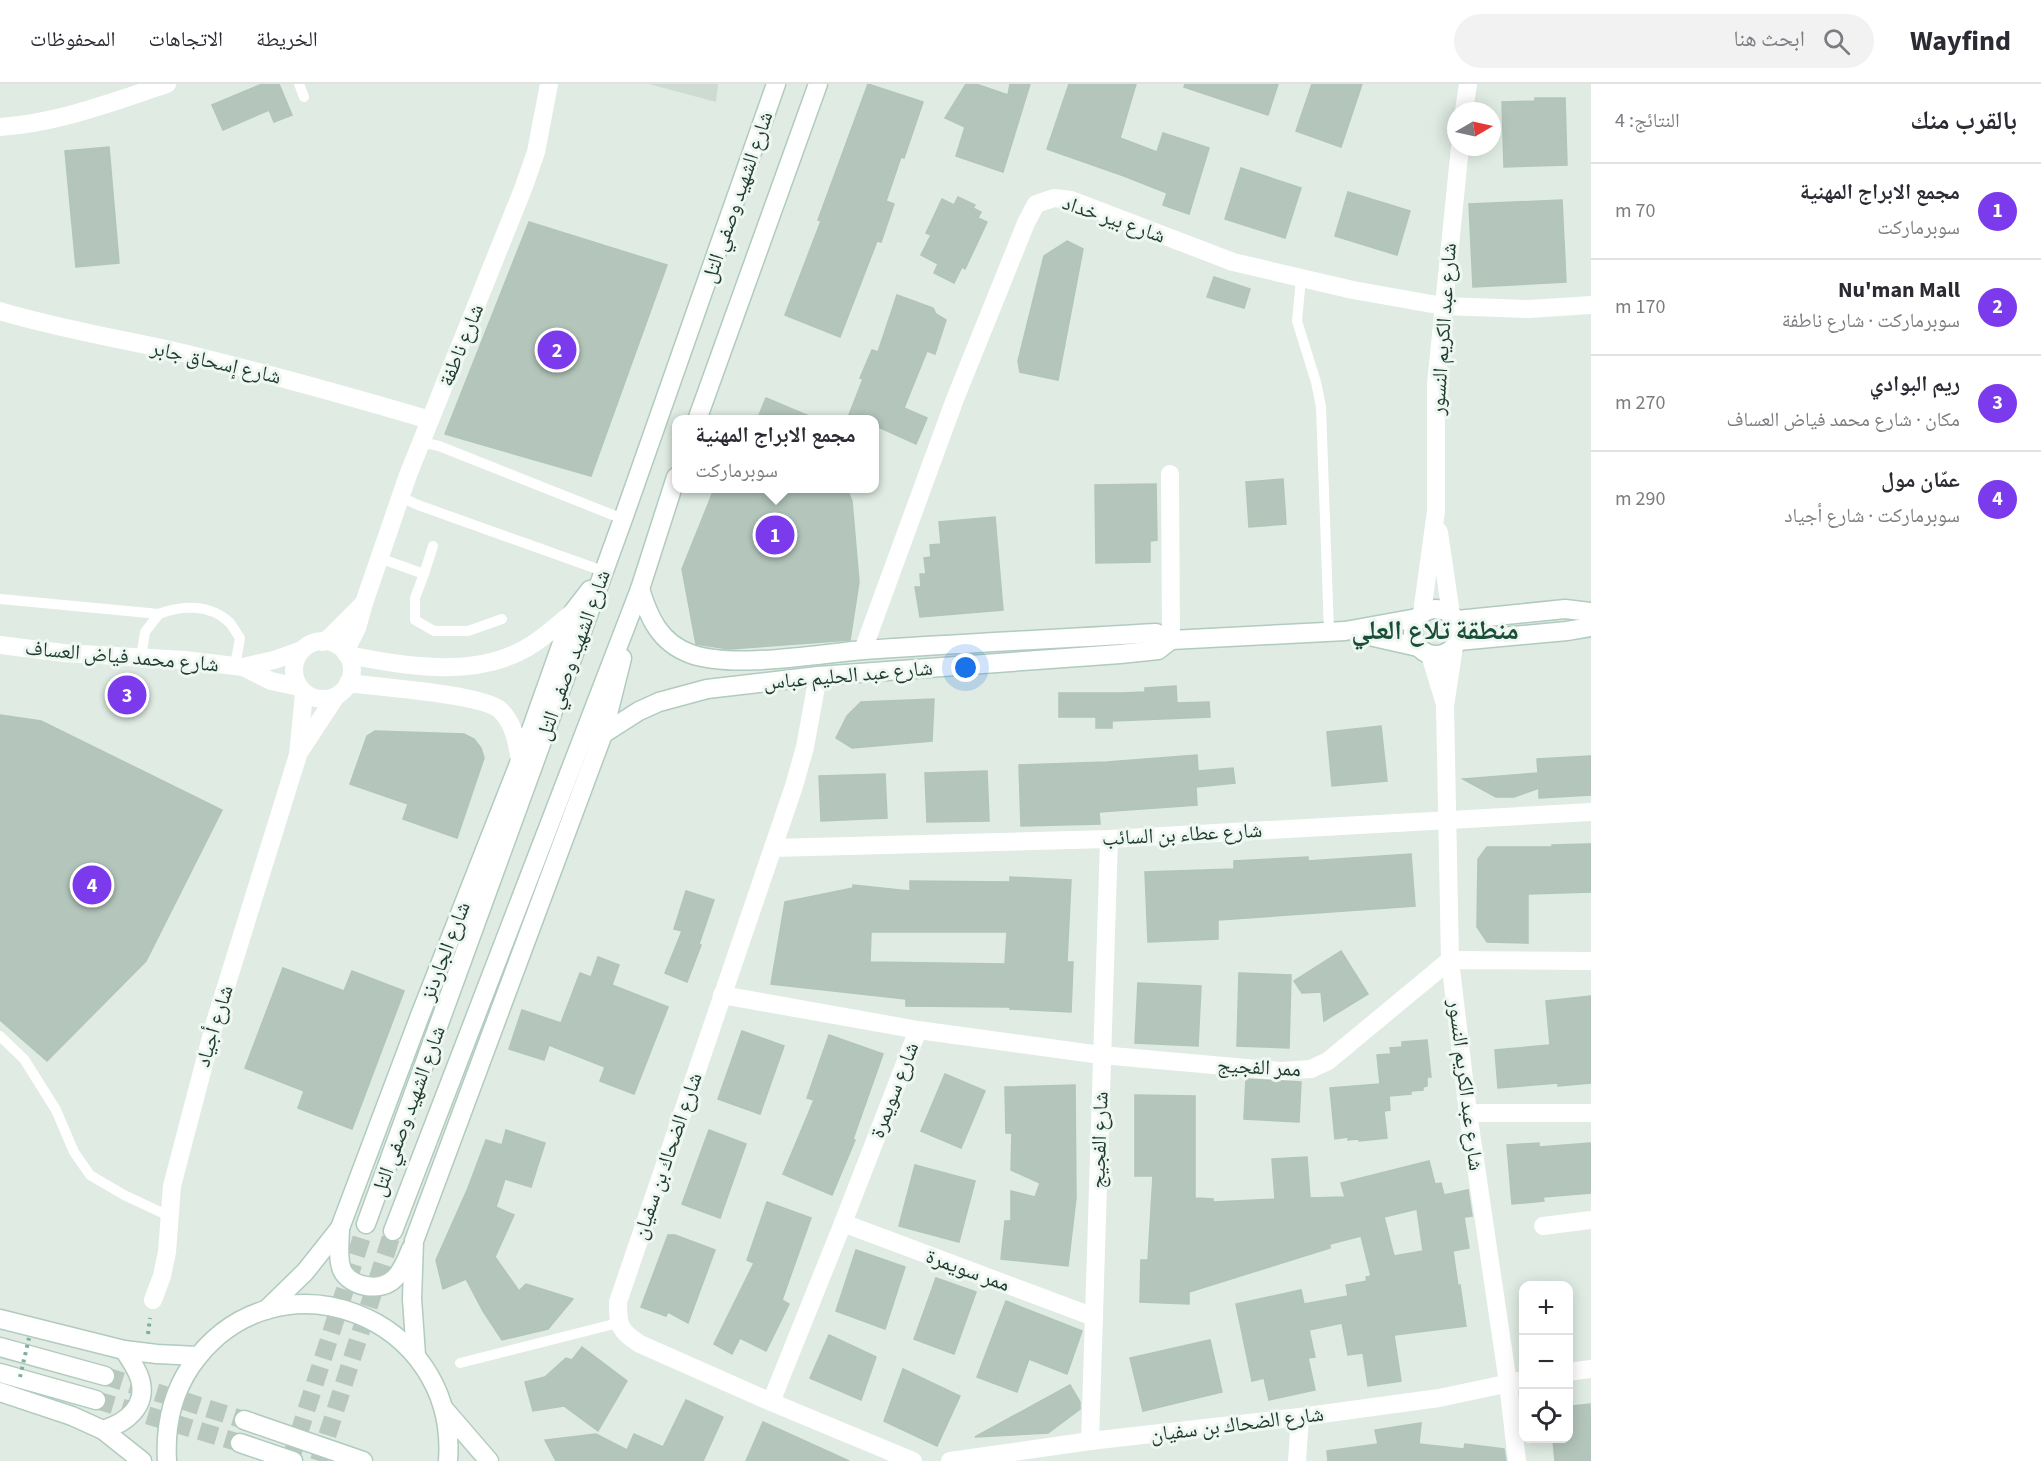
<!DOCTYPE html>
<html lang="ar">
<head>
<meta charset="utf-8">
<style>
  body { margin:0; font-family:"Source Sans 3","Noto Naskh Arabic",sans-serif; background:#f2f2f3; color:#2b2b33; direction:rtl }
  .controls { position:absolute; right:18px; bottom:18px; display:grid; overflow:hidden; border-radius:12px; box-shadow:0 3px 15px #0003 }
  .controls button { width:54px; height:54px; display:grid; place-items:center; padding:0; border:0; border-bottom:2px solid #e1e1e2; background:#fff; color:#2b2b33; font:30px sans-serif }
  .compass { position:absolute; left:1447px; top:18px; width:54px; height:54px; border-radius:50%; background:#fff; box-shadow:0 3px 15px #0003; rotate:81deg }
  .you { position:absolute; left:966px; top:584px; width:21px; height:21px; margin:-15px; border:4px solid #fff; border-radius:50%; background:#1a73e8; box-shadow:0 0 0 9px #1a73e833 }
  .badge { display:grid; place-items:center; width:39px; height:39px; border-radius:50%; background:#7c3aed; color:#fff; font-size:20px; font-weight:700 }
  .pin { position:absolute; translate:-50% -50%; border:3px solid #fff; box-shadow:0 2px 6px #0006 }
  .popup { position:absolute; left:672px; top:331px; width:207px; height:78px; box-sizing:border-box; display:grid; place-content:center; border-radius:12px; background:#fff; filter:drop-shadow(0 2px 4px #0005); font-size:20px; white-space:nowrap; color:#7c7c81 }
  .popup b { font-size:22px; color:#2b2b33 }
  .popup::after { content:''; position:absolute; left:50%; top:100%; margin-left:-12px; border:12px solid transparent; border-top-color:#fff }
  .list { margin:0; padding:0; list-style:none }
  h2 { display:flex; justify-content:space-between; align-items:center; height:78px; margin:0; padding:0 24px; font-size:26px }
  h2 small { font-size:20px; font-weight:400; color:#7c7c81 }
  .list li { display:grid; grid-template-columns:39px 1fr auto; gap:18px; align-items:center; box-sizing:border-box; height:96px; padding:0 24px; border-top:2px solid #e1e1e2 }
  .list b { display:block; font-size:22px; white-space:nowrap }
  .list p { margin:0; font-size:20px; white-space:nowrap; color:#7c7c81 }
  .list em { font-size:20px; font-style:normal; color:#7c7c81 }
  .icon { flex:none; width:33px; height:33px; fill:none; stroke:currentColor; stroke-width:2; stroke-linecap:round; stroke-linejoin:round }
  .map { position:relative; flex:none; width:1591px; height:1377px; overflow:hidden; direction:ltr }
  header { display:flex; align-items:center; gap:36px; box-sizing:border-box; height:84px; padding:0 30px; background:#fff; border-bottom:2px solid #e1e1e2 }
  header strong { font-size:28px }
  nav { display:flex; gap:33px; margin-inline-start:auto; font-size:21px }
  .search { width:420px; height:54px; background:#f2f2f3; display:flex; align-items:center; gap:15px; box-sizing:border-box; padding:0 21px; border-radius:33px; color:#7c7c81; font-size:22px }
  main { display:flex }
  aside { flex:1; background:#fff }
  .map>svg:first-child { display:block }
</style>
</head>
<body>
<header>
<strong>Wayfind</strong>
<div class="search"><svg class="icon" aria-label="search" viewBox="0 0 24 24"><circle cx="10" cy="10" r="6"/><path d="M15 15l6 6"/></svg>ابحث هنا</div>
<nav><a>الخريطة</a><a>الاتجاهات</a><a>المحفوظات</a></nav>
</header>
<main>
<aside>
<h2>بالقرب منك<small>النتائج: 4</small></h2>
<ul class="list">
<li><span class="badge">1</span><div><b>مجمع الابراج المهنية</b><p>سوبرماركت</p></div><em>70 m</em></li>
<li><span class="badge">2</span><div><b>Nu'man Mall</b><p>سوبرماركت · شارع ناطفة</p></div><em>170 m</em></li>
<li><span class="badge">3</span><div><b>ريم البوادي</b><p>مكان · شارع محمد فياض العساف</p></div><em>270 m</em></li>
<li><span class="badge">4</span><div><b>عمّان مول</b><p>سوبرماركت · شارع أجياد</p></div><em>290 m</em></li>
</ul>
</aside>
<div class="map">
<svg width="1591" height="1377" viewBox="0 0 1591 1377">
  <rect width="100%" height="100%" fill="#dfebe3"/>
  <path fill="#cddbd2" d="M 649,0 L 718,0 L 716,18 Z"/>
  <g fill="#b4c6bc" stroke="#b1c5b9" stroke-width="1.5" fill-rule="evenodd">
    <path d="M 262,0 L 279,0 L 292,31 L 274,38 L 269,26 L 223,46 L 212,21 Z"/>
    <path d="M 868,0 L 923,18 L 904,74 L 901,73 L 886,117 L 894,120 L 881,158 L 877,157 L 840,253 L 785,231 L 821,137 L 818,136 Z"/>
    <path d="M 966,0 L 976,0 L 1008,11 L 1010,0 L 1030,0 L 1003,88 L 956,72 L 965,43 L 945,34 Z"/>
    <path d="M 1069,0 L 1136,0 L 1120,54 L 1157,68 L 1163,49 L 1209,64 L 1189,130 L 1163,121 L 1167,109 L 1124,92 L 1047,65 Z"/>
    <path d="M 1185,0 L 1278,0 L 1268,31 L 1184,3 Z"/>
    <path d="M 1312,0 L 1362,0 L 1341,63 L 1296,47 Z"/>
    <path d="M 1535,14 L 1565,14 L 1567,81 L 1504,83 L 1502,18 L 1535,17 Z"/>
    <path d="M 109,63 L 119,179 L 76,183 L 65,67 Z"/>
    <path d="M 1241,84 L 1301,104 L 1285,154 L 1225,135 Z"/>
    <path d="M 1348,108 L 1410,127 L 1397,171 L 1335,152 Z"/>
    <path d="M 958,113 L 975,121 L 973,124 L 981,128 L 978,134 L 987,138 L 965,185 L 962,183 L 954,199 L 934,189 L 938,180 L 921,171 L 931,151 L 926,149 L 942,115 L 954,121 Z"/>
    <path d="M 1562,116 L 1566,198 L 1473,203 L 1469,120 Z"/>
    <path d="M 529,138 L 667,181 L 591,392 L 445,350 Z"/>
    <path d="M 1067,157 L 1083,165 L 1058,296 L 1020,288 L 1018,277 L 1044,172 Z"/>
    <path d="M 1214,193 L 1250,205 L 1244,224 L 1207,213 Z"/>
    <path d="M 897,211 L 933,224 L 936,230 L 946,236 L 935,270 L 927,267 L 904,324 L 927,334 L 916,360 L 874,341 L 874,336 L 847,336 L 863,295 L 860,294 L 872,266 L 878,268 Z"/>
    <path d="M 766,314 L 816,335 L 816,336 L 757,336 Z"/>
    <path d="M 1283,395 L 1286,440 L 1249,443 L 1246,398 Z"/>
    <path d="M 1156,400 L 1157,456 L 1150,457 L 1150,478 L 1096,479 L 1095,401 Z"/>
    <path d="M 734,405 L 795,405 L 848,408 L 852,417 L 859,498 L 850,556 L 729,565 L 696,560 L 682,485 L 713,408 Z"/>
    <path d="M 995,433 L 1003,526 L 920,533 L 915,503 L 921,503 L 920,490 L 926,490 L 924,474 L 931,473 L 930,461 L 941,460 L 939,438 Z"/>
    <path d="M 1176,602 L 1177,619 L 1209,618 L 1210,633 L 1112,637 L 1112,644 L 1096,644 L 1096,633 L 1059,633 L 1059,609 L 1122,609 L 1145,608 L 1145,604 Z"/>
    <path d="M 934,615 L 932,657 L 852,664 L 836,654 L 847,632 L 861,618 Z"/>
    <path d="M 0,631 L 41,637 L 222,726 L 146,877 L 47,977 L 0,936 Z"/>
    <path d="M 1381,642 L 1387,697 L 1332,702 L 1327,648 Z"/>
    <path d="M 375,647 L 464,650 L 474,655 L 481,664 L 484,674 L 457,754 L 403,735 L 408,720 L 350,700 L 367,652 Z"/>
    <path d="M 1197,671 L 1198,687 L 1233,684 L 1235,699 L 1196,703 L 1197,721 L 1099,728 L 1100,740 L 1021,742 L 1019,681 L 1107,678 Z"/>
    <path d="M 1591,672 L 1591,711 L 1539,714 L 1539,704 L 1514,713 L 1496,713 L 1463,695 L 1538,689 L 1537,675 Z"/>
    <path d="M 987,687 L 989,737 L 927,738 L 925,689 Z"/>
    <path d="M 885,690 L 887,734 L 821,737 L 819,692 Z"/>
    <path d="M 1591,760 L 1591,808 L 1528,810 L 1528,859 L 1487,858 L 1477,843 L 1478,775 L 1487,763 L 1552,763 L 1552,761 Z"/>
    <path d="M 1411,770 L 1415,822 L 1218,836 L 1218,855 L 1148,858 L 1145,788 L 1234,785 L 1234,777 L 1308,773 L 1308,777 Z"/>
    <path d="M 1010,793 L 1071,796 L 1067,878 L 1073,878 L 1071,928 L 1010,925 L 1010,923 L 906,922 L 906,915 L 771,900 L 785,818 L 853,804 L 853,801 L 910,807 L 910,797 L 1010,798 ZM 871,848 L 1007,848 L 1005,880 L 870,878 Z"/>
    <path d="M 686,807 L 714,816 L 699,860 L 701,861 L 687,898 L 665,889 L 682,847 L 674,845 Z"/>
    <path d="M 1341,867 L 1368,910 L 1324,937 L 1321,908 L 1302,909 L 1294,897 Z"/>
    <path d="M 598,873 L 619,881 L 612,901 L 668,923 L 634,1010 L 600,997 L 605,983 L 549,961 L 544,976 L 509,965 L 522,926 L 561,939 L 580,889 L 591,893 Z"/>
    <path d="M 283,884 L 344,907 L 352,887 L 404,907 L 352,1045 L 298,1024 L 304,1007 L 245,984 Z"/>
    <path d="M 1239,889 L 1291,891 L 1289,964 L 1237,962 Z"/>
    <path d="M 1138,899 L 1201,902 L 1198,962 L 1135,959 Z"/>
    <path d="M 1591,912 L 1591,999 L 1558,1002 L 1558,999 L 1498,1004 L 1495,966 L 1550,961 L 1546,917 Z"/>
    <path d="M 742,947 L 784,962 L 760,1030 L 718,1015 Z"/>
    <path d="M 829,951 L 883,970 L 853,1055 L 855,1056 L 832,1111 L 783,1090 L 814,1016 L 807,1014 Z"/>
    <path d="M 1427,956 L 1431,993 L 1427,993 L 1427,1002 L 1423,1003 L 1423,1006 L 1411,1007 L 1411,1010 L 1389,1012 L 1390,1026 L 1384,1027 L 1387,1054 L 1359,1057 L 1359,1055 L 1348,1056 L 1348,1053 L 1335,1055 L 1330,1004 L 1380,1000 L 1377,971 L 1391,970 L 1390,964 L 1402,963 L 1402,958 Z"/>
    <path d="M 945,990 L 985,1007 L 961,1064 L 921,1047 Z"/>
    <path d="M 1246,995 L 1301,998 L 1299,1038 L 1244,1035 Z"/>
    <path d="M 1075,1001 L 1076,1114 L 1068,1182 L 1001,1175 L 1005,1137 L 1011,1137 L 1011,1107 L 1035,1113 L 1040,1099 L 1011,1086 L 1012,1049 L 1006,1049 L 1005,1003 Z"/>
    <path d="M 1135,1011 L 1195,1012 L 1195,1114 L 1213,1115 L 1213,1118 L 1275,1115 L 1272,1075 L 1307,1073 L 1310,1114 L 1345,1113 L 1341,1099 L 1429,1077 L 1435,1100 L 1441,1099 L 1444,1111 L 1468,1106 L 1472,1132 L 1464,1133 L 1469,1164 L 1453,1167 L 1458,1202 L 1460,1201 L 1466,1242 L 1394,1251 L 1401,1297 L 1368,1302 L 1363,1269 L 1348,1271 L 1342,1239 L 1309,1246 L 1315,1273 L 1308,1274 L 1315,1306 L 1269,1316 L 1264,1294 L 1252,1297 L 1236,1220 L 1301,1206 L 1304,1220 L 1348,1212 L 1346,1201 L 1367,1197 L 1366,1193 L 1371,1192 L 1361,1152 L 1330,1160 L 1330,1164 L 1189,1208 L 1189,1220 L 1140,1218 L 1141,1176 L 1148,1176 L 1153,1092 L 1135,1092 ZM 1417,1125 L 1423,1167 L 1394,1172 L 1384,1133 Z"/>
    <path d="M 506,1046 L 545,1059 L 531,1103 L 505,1095 L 496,1123 L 514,1131 L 495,1173 L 519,1207 L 526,1200 L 573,1215 L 548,1245 L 502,1256 L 483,1227 L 466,1195 L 443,1205 L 436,1176 L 468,1104 L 486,1056 L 502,1061 Z"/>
    <path d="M 709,1046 L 746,1060 L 720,1134 L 682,1120 Z"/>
    <path d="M 1539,1059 L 1539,1063 L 1591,1059 L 1591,1109 L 1543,1113 L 1544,1117 L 1512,1120 L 1507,1061 Z"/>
    <path d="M 915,1081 L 975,1097 L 959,1158 L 899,1142 Z"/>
    <path d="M 767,1118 L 811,1134 L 782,1216 L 789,1220 L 766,1267 L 740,1254 L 732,1270 L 714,1260 L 754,1179 L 747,1176 Z"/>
    <path d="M 668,1151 L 675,1151 L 715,1166 L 688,1239 L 668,1228 L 666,1232 L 641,1223 Z"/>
    <path d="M 856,1166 L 905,1183 L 885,1245 L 836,1227 Z"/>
    <path d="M 936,1194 L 976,1208 L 954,1270 L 914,1255 Z"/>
    <path d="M 1006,1217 L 1082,1247 L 1067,1290 L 1029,1275 L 1017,1308 L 977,1293 Z"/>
    <path d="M 829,1251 L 876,1273 L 861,1316 L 810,1294 Z"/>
    <path d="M 1210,1256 L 1222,1308 L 1143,1327 L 1130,1274 Z"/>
    <path d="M 582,1263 L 627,1297 L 598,1347 L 564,1322 L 533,1327 L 525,1298 L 545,1293 L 566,1274 L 572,1276 Z"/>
    <path d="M 903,1285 L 960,1312 L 937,1362 L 884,1337 Z"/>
    <path d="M 1070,1301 L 1080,1318 L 1080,1325 L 1048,1349 L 975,1353 Z"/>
    <path d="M 686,1316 L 723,1333 L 703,1377 L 556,1377 L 545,1356 L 596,1350 L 627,1366 L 634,1350 L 663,1363 Z"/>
    <path d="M 1590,1320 L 1591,1377 L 1555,1377 L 1553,1355 L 1569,1354 L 1569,1328 L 1574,1327 L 1573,1322 Z"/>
    <path d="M 763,1338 L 849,1377 L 746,1377 Z"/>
    <path d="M 1421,1339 L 1419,1360 L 1464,1365 L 1465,1360 L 1504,1365 L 1506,1377 L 1328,1377 L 1327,1367 L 1378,1360 L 1375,1346 Z"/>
  </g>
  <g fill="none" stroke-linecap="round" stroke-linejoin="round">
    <g stroke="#b9c8bf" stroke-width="18" stroke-dasharray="18 9" stroke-linecap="butt">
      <path d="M 105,1292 L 244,1336"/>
      <path d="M 96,1316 L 240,1359"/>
      <path d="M 290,1377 L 366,1140"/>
      <path d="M 319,1377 L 393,1147"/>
    </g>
    <defs>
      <g id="secondary">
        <path d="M 697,336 L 818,0"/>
        <path d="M 640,505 C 649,534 660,559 691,570 C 734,585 817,570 864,566 C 961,559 1058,555 1156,549 L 1171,556 L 1345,547 L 1417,534"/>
        <circle cx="1436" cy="548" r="23"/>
        <path d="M 1457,536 L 1565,525 L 1591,528"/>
        <path d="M 1356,549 L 1418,563"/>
        <path d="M 1458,557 L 1567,547 L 1591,543"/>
        <path d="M 603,650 L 639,627 L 659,618 L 707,605 L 818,592 L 1120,570 L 1158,566 L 1171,556"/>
        <path d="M 366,1140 L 623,435 L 776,0"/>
        <path d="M 340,1144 C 340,1156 337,1174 342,1186 C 350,1203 381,1209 395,1194 C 402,1187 407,1175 411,1165"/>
        <path d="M 393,1147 L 640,505 L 676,393"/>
        <path d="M 266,1226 L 305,1188 L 340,1144 L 419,934 L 520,677 L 573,528 L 590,506"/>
        <path d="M 0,1235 L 124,1266 L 157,1270 L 198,1272"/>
        <path d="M 0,1263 L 105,1292"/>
        <path d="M 416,1271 L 412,1215 L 414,1157 L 603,650 L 622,574"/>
        <path d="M 0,1289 L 96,1316"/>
        <path d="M 0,1308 L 72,1332 L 103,1346 L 142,1377"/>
        <path d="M 445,1326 L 489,1377"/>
        <path d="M 244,1336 L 363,1377"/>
        <path d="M 103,1346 C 126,1339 148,1322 140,1295 C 137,1285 130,1275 124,1266"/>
        <path d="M 240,1359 L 293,1377"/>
        <path d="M 167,1377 C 165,1343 172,1310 191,1282 C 275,1161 459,1231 448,1377"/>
      </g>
    </defs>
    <use href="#secondary" stroke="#b1cbbe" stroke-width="21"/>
    <path stroke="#7db098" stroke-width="4" stroke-dasharray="3 4.5" stroke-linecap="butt" d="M 148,1250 L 150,1234"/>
    <g stroke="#fff" stroke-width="10">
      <path d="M 299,0 L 304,13"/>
      <path d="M 1301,194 L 1297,237 L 1316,298 L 1321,323 L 1329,548"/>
      <path d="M 421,358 L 439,362 L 623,435"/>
      <path d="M 399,412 L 418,421 L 603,487"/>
      <path d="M 379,474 L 424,490 L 415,514 L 415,536 L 434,547 L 468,547 L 502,535"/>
      <path d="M 424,490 L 433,462"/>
      <path d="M 0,515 L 159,530 C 181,521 210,520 229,538 C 233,542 236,549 240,554 L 235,582"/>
      <path d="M 141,574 L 145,548 L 159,530"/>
      <path d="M 0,952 L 24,975 L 56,1026 L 74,1068 L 90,1091 L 124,1111 L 169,1132"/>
      <path d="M 460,1279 L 618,1239"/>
    </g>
    <g stroke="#fff" stroke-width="18">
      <path d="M 1464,27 L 1468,0"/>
      <path d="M 0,43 C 59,39 112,18 167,0"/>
      <path d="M 0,227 C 60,245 122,255 183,269 C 266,289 348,312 430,336"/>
      <path d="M 1170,390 L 1171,556"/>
      <path d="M 1439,448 L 1451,530"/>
      <path d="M 1422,529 L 1436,427 L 1436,300 L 1460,63"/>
      <circle cx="323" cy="586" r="29"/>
      <path d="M 323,558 L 330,553 L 364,519"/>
      <path d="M 0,561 L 64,569 L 185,576 L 243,583 L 271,597 L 299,603"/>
      <path d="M 1454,563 L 1445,622 L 1450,876 L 1468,1029 L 1508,1299 L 1517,1377"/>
      <path d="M 863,566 L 955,315 L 1026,139 L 1036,120 L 1054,114 L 1071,116 L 1233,178 L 1353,206 L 1443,222 L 1529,225 L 1591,221"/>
      <path d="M 345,568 L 357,544 L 364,519 L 408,391 L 523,105 L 536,68 L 549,0"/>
      <path d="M 347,571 C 406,582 479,596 533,560 C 547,551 560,539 573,528"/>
      <path d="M 1430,571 L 1444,617"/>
      <path d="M 243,583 L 274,576 L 302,566"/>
      <path d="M 818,592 L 805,663 L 794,702 L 618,1218 C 618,1241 619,1247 640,1260 L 771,1318 L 913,1377"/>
      <path d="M 348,599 C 377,603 482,610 500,626 C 514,639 517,659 520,677"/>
      <path d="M 300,667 L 336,612"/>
      <path d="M 773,764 L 1109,755 L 1591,728"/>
      <path d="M 722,911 L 918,946"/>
      <path d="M 1468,1029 L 1591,1029"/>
      <path d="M 843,1139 L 1094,1233"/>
      <path d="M 1543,1142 L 1591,1136"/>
      <path d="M 153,1216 L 162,1192 L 167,1168 L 172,1102 L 215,938 L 298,671 L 304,609"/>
      <path d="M 1568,1288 L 1591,1285"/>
      <path d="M 771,1318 L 843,1139 L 918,946 L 1101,971 L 1281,987 L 1311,985 L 1328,977 L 1450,876 L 1591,877"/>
      <path d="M 1090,1357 L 1109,755"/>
      <path d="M 950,1377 L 1090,1357 L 1300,1333 L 1439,1314 L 1524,1296"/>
      <path d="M 1297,1377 L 1300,1333"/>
    </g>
    <use href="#secondary" stroke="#fff" stroke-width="18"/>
    <path stroke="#7db098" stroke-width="4" stroke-dasharray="3 4.5" stroke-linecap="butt" d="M 20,1293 L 29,1254"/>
  </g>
  <g text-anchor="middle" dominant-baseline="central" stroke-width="6" stroke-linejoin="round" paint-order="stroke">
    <g font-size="21" fill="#1f3b2f" stroke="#eff7f2">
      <text transform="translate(737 113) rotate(-71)">شارع الشهيد وصفي التل</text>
      <text transform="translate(1114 135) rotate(19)">شارع بير خداد</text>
      <text transform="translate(1443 245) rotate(-86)">شارع عبد الكريم النسور</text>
      <text transform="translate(461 261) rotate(-68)">شارع ناطفة</text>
      <text transform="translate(216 278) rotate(13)">شارع إسحاق جابر</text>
      <text transform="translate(573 571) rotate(-70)">شارع الشهيد وصفي التل</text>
      <text transform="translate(122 572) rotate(5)">شارع محمد فياض العساف</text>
      <text transform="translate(848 591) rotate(-5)">شارع عبد الحليم عباس</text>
      <text transform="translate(1182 750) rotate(-3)">شارع عطاء بن السائب</text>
      <text transform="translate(445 867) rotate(-69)">شارع الجاردنز</text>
      <text transform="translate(214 942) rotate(-73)">شارع أجياد</text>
      <text transform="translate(1259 983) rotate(3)">ممر الفجيج</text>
      <text transform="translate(1466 1001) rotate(83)">شارع عبد الكريم النسور</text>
      <text transform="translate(894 1006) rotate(-69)">شارع سويمرة</text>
      <text transform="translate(408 1027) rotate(-70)">شارع الشهيد وصفي التل</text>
      <text transform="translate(1099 1056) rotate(-88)">شارع الفجيج</text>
      <text transform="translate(667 1072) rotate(-71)">شارع الضحاك بن سفيان</text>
      <text transform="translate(968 1186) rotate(20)">ممر سويمرة</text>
      <text transform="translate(1237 1340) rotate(-7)">شارع الضحاك بن سفيان</text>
    </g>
    <g font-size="27" font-weight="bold" fill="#1a4e39" stroke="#eff7f2">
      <text x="1435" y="546">منطقة تلاع العلي</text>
    </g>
  </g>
</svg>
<div class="controls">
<button>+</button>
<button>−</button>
<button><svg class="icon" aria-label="locate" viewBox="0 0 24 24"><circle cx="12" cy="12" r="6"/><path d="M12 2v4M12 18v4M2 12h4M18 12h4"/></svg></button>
</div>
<svg class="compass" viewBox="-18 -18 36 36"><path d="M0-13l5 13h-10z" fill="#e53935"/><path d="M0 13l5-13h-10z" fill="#7c7c81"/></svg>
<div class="you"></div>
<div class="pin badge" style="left:775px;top:451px">1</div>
<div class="popup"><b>مجمع الابراج المهنية</b>سوبرماركت</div>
<div class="pin badge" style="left:557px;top:266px">2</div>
<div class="pin badge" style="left:127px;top:611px">3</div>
<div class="pin badge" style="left:92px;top:801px">4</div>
</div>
</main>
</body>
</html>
